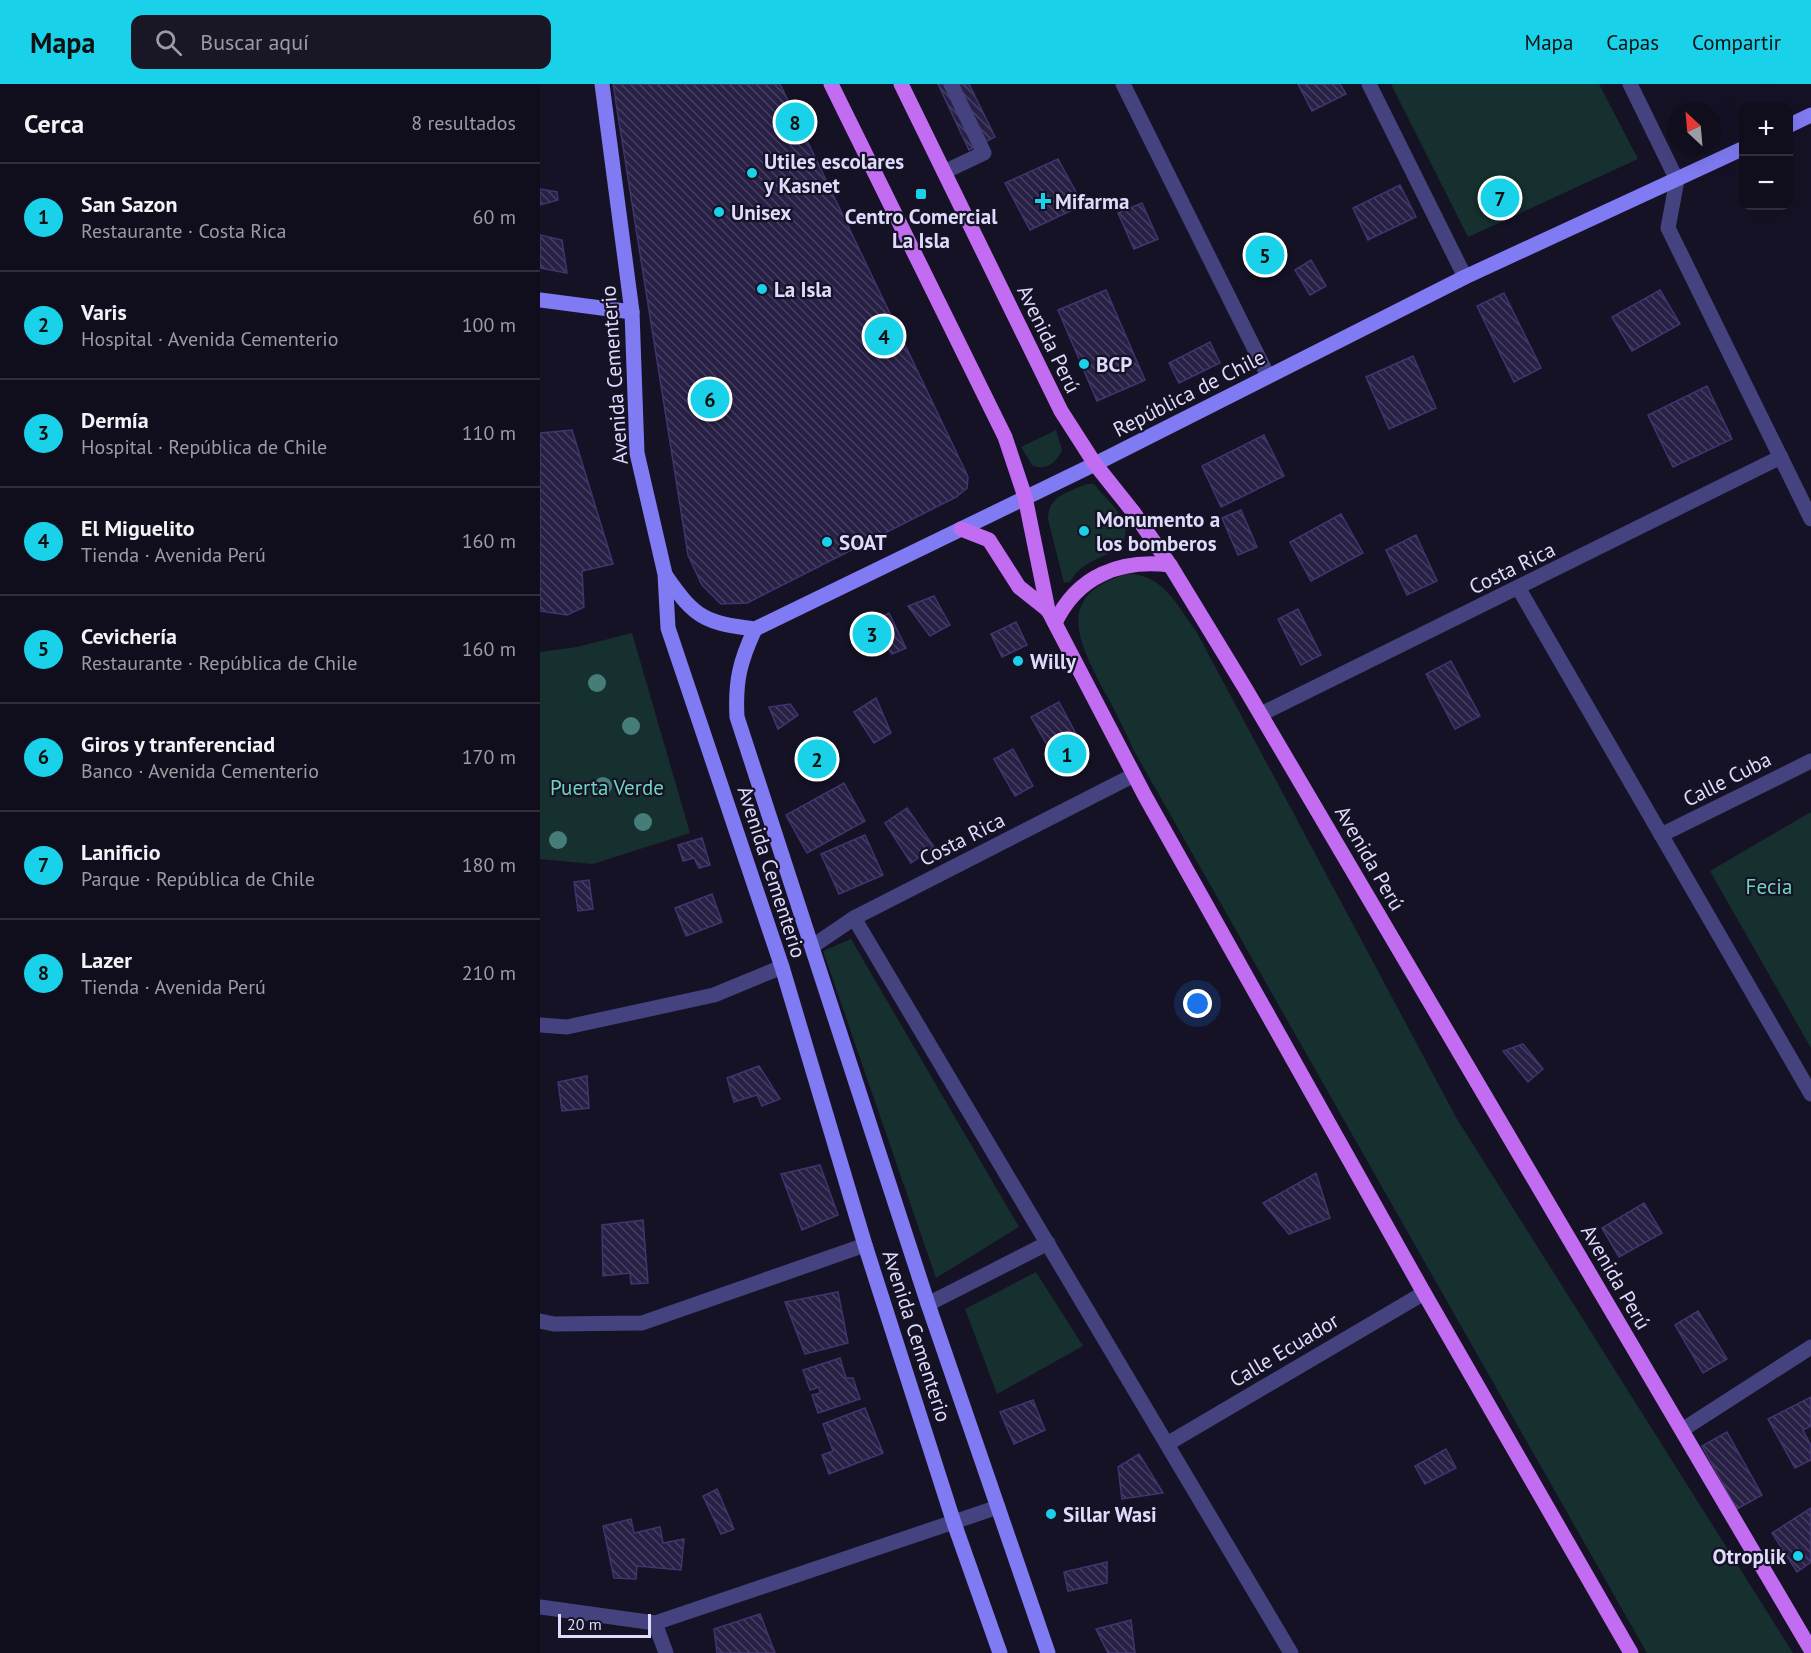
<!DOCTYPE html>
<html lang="es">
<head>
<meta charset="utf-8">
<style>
  body { margin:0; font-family:"PT Sans",sans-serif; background:#191725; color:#f1f3f6 }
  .controls { position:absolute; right:18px; top:18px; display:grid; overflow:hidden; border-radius:12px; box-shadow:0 6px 24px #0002 }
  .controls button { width:54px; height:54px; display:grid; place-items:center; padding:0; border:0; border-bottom:2px solid #302e3b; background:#100e1c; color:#f1f3f6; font:30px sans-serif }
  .compass { position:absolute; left:1127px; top:18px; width:54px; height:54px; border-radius:50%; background:#100e1c; box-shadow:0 6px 24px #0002; rotate:334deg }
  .scale { position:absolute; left:18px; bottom:15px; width:93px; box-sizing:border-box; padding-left:6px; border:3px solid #dfdbfc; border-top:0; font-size:16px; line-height:21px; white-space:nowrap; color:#dfdbfc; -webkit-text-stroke:4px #161226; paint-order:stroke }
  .you { position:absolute; left:658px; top:920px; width:21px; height:21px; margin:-15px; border:4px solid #fff; border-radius:50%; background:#1a73e8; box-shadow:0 0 0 9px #1a73e833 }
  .badge { display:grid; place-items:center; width:39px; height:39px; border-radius:50%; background:#19d1e9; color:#111; font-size:20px; font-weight:700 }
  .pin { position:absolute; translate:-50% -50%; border:3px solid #fff; box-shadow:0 2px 6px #0006 }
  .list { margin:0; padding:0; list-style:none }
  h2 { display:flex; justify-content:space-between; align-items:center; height:78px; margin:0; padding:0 24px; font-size:26px }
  h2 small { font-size:20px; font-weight:400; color:#9c9ca3 }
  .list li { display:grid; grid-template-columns:39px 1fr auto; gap:18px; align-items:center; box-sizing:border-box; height:108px; padding:0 24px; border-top:2px solid #302e3b }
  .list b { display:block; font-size:22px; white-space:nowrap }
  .list p { margin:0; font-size:20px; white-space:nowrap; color:#9c9ca3 }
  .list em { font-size:20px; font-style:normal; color:#9c9ca3 }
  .icon { flex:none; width:33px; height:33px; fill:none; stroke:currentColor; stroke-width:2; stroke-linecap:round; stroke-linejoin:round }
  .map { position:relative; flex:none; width:1271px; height:1569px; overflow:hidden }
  header { display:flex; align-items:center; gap:36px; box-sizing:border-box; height:84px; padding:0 30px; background:#19d1e9; color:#111 }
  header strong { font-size:28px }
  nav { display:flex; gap:33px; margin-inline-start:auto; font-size:21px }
  .search { width:420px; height:54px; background:#191725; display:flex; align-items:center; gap:15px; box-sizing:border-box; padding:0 21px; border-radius:12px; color:#9c9ca3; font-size:22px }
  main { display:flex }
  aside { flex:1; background:#100e1c }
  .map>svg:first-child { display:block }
</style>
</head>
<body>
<header>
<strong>Mapa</strong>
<div class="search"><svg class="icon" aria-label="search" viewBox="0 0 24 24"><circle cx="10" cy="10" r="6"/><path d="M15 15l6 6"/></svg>Buscar aquí</div>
<nav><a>Mapa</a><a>Capas</a><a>Compartir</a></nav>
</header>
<main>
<aside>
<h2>Cerca<small>8 resultados</small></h2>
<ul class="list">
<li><span class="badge">1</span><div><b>San Sazon</b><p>Restaurante · Costa Rica</p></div><em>60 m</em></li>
<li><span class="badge">2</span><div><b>Varis</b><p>Hospital · Avenida Cementerio</p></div><em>100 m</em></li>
<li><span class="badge">3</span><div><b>Dermía</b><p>Hospital · República de Chile</p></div><em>110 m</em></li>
<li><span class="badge">4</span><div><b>El Miguelito</b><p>Tienda · Avenida Perú</p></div><em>160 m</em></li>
<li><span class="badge">5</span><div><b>Cevichería</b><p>Restaurante · República de Chile</p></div><em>160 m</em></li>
<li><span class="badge">6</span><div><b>Giros y tranferenciad</b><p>Banco · Avenida Cementerio</p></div><em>170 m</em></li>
<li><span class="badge">7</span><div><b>Lanificio</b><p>Parque · República de Chile</p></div><em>180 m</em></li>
<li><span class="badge">8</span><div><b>Lazer</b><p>Tienda · Avenida Perú</p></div><em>210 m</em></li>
</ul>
</aside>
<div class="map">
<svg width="1271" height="1569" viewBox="0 0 1271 1569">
  <defs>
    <pattern id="building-back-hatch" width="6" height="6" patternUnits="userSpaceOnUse" patternTransform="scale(1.5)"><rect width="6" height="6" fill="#282045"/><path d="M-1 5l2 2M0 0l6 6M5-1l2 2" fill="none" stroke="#474061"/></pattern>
  </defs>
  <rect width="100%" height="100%" fill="#161226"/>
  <g fill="#162f2f">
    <path d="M 851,0 L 1059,0 L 1098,75 L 928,153 Z"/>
    <path d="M 516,346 L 522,366 C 517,378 505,388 492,381 L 481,363 Z"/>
    <path d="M 546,400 L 554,400 C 562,411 578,424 583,437 C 595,465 562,470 546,481 C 539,485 534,491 530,498 L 524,499 L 508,435 C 508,412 527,409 546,400 Z"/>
    <path d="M 587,490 C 623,490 636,520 656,547 L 917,1035 L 1253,1569 L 1107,1569 L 593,665 C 584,645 575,626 564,607 C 538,557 514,511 587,490 Z"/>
    <path d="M 92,549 L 150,749 L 53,780 L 0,775 L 0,568 L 37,563 Z"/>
    <path d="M 1271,728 L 1271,964 L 1170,787 Z"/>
    <path d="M 311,855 L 479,1143 L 396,1194 L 283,867 Z"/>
    <path d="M 496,1188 L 543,1262 L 457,1310 L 425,1225 Z"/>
  </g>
  <g fill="url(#building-back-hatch)" stroke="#41346f" stroke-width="1.5">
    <path d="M 73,0 L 240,0 L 421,378 L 428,393 L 427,404 L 416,413 L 207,519 L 181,520 L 162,501 L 148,471 Z"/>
    <path d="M 398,0 L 429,0 L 455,53 L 429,66 Z"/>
    <path d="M 758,0 L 800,0 L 806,10 L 772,27 Z"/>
    <path d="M 518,75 L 543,121 L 490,146 L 465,99 Z"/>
    <path d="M 860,101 L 876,133 L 828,156 L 813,124 Z"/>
    <path d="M 0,105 L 17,108 L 18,116 L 0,121 Z"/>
    <path d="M 602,119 L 618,155 L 594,165 L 578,129 Z"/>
    <path d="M 0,151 L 22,156 L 27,189 L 0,184 Z"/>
    <path d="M 771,176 L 786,202 L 770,211 L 755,186 Z"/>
    <path d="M 566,206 L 605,296 L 557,317 L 518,226 Z"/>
    <path d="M 1120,206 L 1140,240 L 1092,267 L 1072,233 Z"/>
    <path d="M 964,209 L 1001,284 L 974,298 L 937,222 Z"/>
    <path d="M 670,258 L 680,279 L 639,299 L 629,279 Z"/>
    <path d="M 873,272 L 896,324 L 849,345 L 826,293 Z"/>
    <path d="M 1167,302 L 1192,355 L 1133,383 L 1108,331 Z"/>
    <path d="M 32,346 L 73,480 L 42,487 L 44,523 L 27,531 L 0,527 L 0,349 Z"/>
    <path d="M 724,351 L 744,392 L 681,423 L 662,382 Z"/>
    <path d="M 701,426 L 717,463 L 698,471 L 682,434 Z"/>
    <path d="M 801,430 L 823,469 L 771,497 L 750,458 Z"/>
    <path d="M 876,451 L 897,497 L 867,511 L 846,466 Z"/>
    <path d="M 394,512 L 410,541 L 390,552 L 368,522 Z"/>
    <path d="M 758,525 L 781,571 L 761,581 L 738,535 Z"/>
    <path d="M 349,529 L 366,564 L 352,570 L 345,561 L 332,571 L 317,547 Z"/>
    <path d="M 476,538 L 487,561 L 462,573 L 451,550 Z"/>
    <path d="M 911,577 L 940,632 L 915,645 L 886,590 Z"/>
    <path d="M 336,614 L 351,649 L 334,659 L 314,628 Z"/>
    <path d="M 519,618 L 535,648 L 506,659 L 491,633 Z"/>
    <path d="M 250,620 L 258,631 L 238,645 L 229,623 Z"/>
    <path d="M 473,665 L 493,702 L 475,712 L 454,675 Z"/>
    <path d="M 304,699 L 325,737 L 267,769 L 246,731 Z"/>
    <path d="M 367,724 L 394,763 L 371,779 L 345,739 Z"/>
    <path d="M 325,751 L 343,791 L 299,810 L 281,770 Z"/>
    <path d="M 162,754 L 170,781 L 159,784 L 154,774 L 143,777 L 138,761 Z"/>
    <path d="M 49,796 L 53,825 L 38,827 L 34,798 Z"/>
    <path d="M 172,810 L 182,838 L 146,852 L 135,824 Z"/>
    <path d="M 983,960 L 1003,985 L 988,998 L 963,967 Z"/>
    <path d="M 219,982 L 240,1015 L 222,1022 L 217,1011 L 194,1018 L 187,994 Z"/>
    <path d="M 47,992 L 49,1024 L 22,1027 L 18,998 Z"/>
    <path d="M 280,1081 L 298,1131 L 262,1146 L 241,1090 Z"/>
    <path d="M 776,1089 L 790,1134 L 749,1150 L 723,1119 Z"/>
    <path d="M 1104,1119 L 1122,1149 L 1079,1173 L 1062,1144 Z"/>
    <path d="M 103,1136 L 108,1199 L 91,1200 L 90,1189 L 63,1192 L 62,1141 Z"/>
    <path d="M 298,1208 L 308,1259 L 265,1270 L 245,1218 Z"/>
    <path d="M 1158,1227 L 1187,1275 L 1163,1289 L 1135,1241 Z"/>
    <path d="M 300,1274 L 306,1294 L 313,1294 L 320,1315 L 278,1329 L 272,1311 L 280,1309 L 279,1303 L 270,1306 L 263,1286 Z"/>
    <path d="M 1271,1313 L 1271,1342 L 1263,1346 L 1271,1362 L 1271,1376 L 1255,1384 L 1228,1335 Z"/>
    <path d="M 493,1316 L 505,1346 L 474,1360 L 460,1328 Z"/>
    <path d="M 325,1324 L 343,1369 L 289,1390 L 282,1371 L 293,1367 L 283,1340 Z"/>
    <path d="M 1187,1348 L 1222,1411 L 1197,1425 L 1162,1362 Z"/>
    <path d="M 906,1365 L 916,1384 L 885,1400 L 875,1382 Z"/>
    <path d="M 599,1370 L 623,1409 L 582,1415 L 578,1383 Z"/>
    <path d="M 177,1405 L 194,1445 L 181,1450 L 163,1412 Z"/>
    <path d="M 1271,1424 L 1271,1478 L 1257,1488 L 1232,1449 Z"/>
    <path d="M 91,1435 L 94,1449 L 120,1443 L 123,1459 L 144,1455 L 141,1486 L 97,1482 L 96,1495 L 74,1494 L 63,1442 Z"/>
    <path d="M 567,1478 L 567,1499 L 528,1507 L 524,1488 Z"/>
    <path d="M 220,1530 L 235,1569 L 177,1569 L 174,1545 Z"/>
    <path d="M 591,1536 L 595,1569 L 568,1569 L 556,1545 Z"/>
  </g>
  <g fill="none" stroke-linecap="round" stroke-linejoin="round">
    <path stroke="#454280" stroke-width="15" d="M 404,88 L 444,69 L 411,0"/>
    <g stroke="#454280" stroke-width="15">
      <path d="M 583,0 L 728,292"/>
      <path d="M 829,0 L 925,193"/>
      <path d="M 1090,0 L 1137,96 L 1128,144 L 1271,435"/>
      <path d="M 979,505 L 1271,1010"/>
      <path d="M 721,630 L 1241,373"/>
      <path d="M 1121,751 L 1271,677"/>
      <path d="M 314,834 L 751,1569"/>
      <path d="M 273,862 L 314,834 L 594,691"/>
      <path d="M 0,941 L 27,943 L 174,911 L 242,883"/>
      <path d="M 388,1220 L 508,1159"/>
      <path d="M 0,1237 L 14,1240 L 102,1239 L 325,1161"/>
      <path d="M 1142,1346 L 1271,1263"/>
      <path d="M 627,1360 L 884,1209"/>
      <path d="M 0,1523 L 115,1539 L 458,1423"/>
      <path d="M 115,1539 L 126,1569"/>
    </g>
    <g stroke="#807bf2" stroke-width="15">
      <path d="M 62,0 L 92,228 L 97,369 L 125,490 L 128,544 L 242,883 L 325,1161 L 414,1439 L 460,1569"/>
      <path d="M 1248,42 L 1271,31"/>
      <path d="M 0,216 L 92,228"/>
      <path d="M 126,492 C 155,534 165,539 215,545 L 555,380 L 925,193 L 1204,64"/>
      <path d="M 215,545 C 200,577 195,597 197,633 L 388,1220 L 508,1569"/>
    </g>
    <g stroke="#c26cf1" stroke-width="15">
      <path d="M 291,0 L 465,353 L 485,413 L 508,526 L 605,712 L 884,1209 L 1091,1569"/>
      <path d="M 361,0 L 521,327 L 555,380 L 594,429 L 630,481 L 705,604 L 1271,1566"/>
      <path d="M 421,445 L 449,456 L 479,503 L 508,526"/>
      <path d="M 515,539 C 537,492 580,475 630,481"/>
    </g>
  </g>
  <g fill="#467d79">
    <circle cx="57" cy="599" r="9"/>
    <circle cx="91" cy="642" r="9"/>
    <circle cx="63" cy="702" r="9"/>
    <circle cx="103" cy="738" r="9"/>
    <circle cx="18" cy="756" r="9"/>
  </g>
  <g fill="#19d1e9" stroke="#161226" stroke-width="2">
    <circle cx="212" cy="89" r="6"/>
    <rect x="375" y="104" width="12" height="12" rx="3"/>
    <path d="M500 108h6v6h6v6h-6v6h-6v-6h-6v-6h6z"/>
    <circle cx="179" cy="128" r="6"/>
    <circle cx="222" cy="205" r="6"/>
    <circle cx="544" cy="280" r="6"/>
    <circle cx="544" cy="447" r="6"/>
    <circle cx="287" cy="458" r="6"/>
    <circle cx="478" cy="577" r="6"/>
    <circle cx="511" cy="1430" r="6"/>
    <circle cx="1258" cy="1472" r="6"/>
  </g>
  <g text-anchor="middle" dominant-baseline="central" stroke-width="4.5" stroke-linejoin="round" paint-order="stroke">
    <g font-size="21" font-weight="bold" fill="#dfdbfc" stroke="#161226" text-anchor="start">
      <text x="224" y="77">Utiles escolares<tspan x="224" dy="24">y Kasnet</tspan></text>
      <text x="515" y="117">Mifarma</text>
      <text x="191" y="128">Unisex</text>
      <text x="381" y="132" text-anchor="middle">Centro Comercial<tspan x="381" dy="24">La Isla</tspan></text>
      <text x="234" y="205">La Isla</text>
      <text x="556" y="280">BCP</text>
      <text x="556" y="435">Monumento a<tspan x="556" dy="24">los bomberos</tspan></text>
      <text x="299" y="458">SOAT</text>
      <text x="490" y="577">Willy</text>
      <text x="523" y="1430">Sillar Wasi</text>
      <text x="1246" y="1472" text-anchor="end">Otroplik</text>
    </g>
    <g font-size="21" fill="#dfdbfc" stroke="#161226">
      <text transform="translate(509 255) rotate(64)">Avenida Perú</text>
      <text transform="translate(74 291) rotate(-94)">Avenida Cementerio</text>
      <text transform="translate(649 309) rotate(-27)">República de Chile</text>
      <text transform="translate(972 484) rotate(-26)">Costa Rica</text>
      <text transform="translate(1187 695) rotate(-27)">Calle Cuba</text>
      <text transform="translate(422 755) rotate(-27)">Costa Rica</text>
      <text transform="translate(830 774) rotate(60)">Avenida Perú</text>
      <text transform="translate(232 788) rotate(72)">Avenida Cementerio</text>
      <text transform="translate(1076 1193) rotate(60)">Avenida Perú</text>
      <text transform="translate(377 1252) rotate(72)">Avenida Cementerio</text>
      <text transform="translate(744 1266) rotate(-31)">Calle Ecuador</text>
    </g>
    <g font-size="21" fill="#6dd5bd" stroke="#161226">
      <text x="67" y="703">Puerta Verde</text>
      <text x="1229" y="802">Fecia</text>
    </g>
  </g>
</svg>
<div class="controls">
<button>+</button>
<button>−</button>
</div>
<svg class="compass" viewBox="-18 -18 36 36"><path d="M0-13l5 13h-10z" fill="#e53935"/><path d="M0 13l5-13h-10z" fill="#9c9ca3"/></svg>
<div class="scale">20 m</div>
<div class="you"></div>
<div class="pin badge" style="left:527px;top:670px">1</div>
<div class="pin badge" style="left:277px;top:675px">2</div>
<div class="pin badge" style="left:332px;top:550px">3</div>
<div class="pin badge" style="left:344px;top:252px">4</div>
<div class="pin badge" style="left:725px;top:171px">5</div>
<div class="pin badge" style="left:170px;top:315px">6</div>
<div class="pin badge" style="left:960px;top:114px">7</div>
<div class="pin badge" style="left:255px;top:38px">8</div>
</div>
</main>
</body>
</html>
